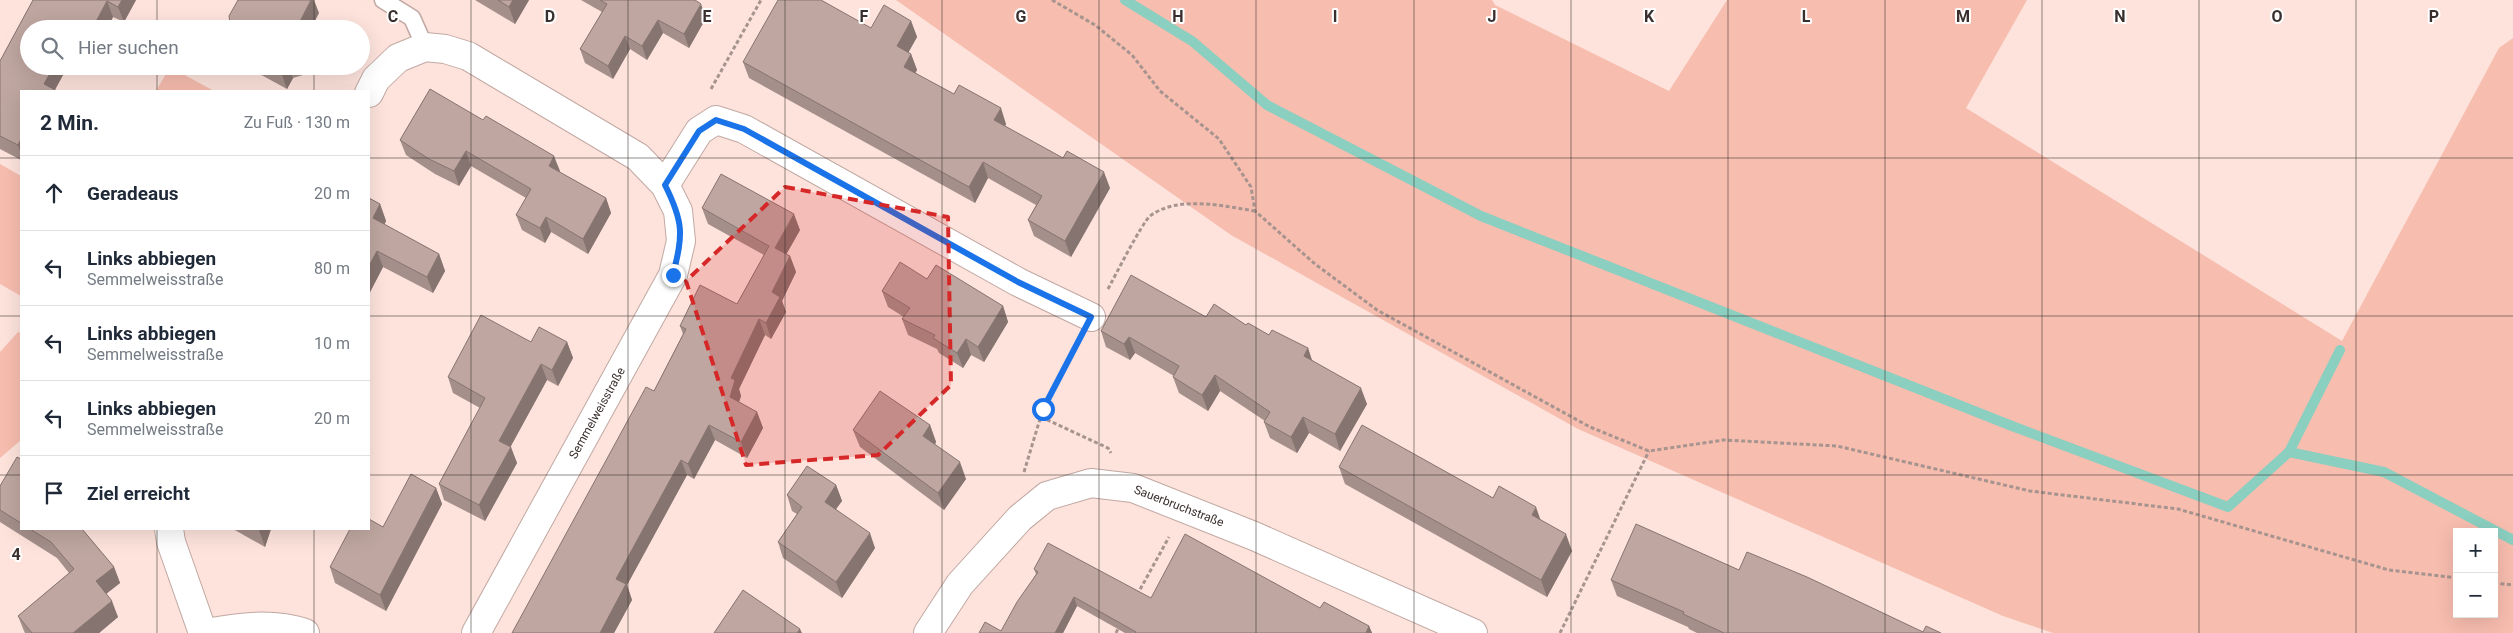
<!DOCTYPE html>
<html lang="de">
<head>
<meta charset="utf-8">
<style>
  body { margin:0; font-family:Roboto,sans-serif; background:#f6f6f7; color:#1f2937 }
  .controls { position:absolute; right:15px; bottom:15px; display:grid; overflow:hidden; border-radius:0px; box-shadow:0 5px 20px #0002 }
  .controls button { width:45px; height:45px; display:grid; place-items:center; padding:0; border:0; border-bottom:1px solid #e0e1e3; background:#fff; color:#1f2937; font:25px sans-serif }
  .stop { position:absolute; width:15px; height:15px; margin:-11px; border:4px solid #1a73e8; border-radius:50%; background:#fff }
  .stop.end { background:#1a73e8; border-color:#fff; box-shadow:0 1px 5px #0008 }
  .list { margin:0; padding:0; list-style:none }
  h2 { display:flex; justify-content:space-between; align-items:center; height:65px; margin:0; padding:0 20px; font-size:21px }
  h2 small { font-size:16px; font-weight:400; color:#747a83 }
  .list li { display:grid; grid-template-columns:32px 1fr auto; gap:15px; align-items:center; box-sizing:border-box; height:75px; padding:0 20px; border-top:1px solid #e0e1e3 }
  .list b { display:block; font-size:19px; white-space:nowrap }
  .list p { margin:0; font-size:16px; white-space:nowrap; color:#747a83 }
  .list em { font-size:16px; font-style:normal; color:#747a83 }
  .icon { flex:none; width:28px; height:28px; fill:none; stroke:currentColor; stroke-width:2; stroke-linecap:round; stroke-linejoin:round }
  .map { position:relative; flex:none; width:2513px; height:633px; overflow:hidden }
  .search { position:absolute; background:#fff; box-shadow:0 5px 20px #0002; left:20px; top:20px; width:350px; height:55px; display:flex; align-items:center; gap:12px; box-sizing:border-box; padding:0 18px; border-radius:28px; color:#747a83; font-size:19px }
  .panel { position:absolute; background:#fff; box-shadow:0 5px 20px #0002; left:20px; top:90px; width:350px; height:440px; border-radius:0px }
  .map>svg:first-child { display:block }
</style>
</head>
<body>
<div class="map">
<svg width="2513" height="633" viewBox="0 0 2513 633">
  <rect width="100%" height="100%" fill="#fde3dc"/>
  <g fill="#f7bdaf" fill-rule="evenodd">
    <path d="M 896,0 L 1492,0 L 1495,5 L 1669,91 L 1727,0 L 2027,0 L 1966,108 L 2342,341 L 2499,48 L 2513,38 L 2513,633 L 2053,633 L 2003,616 L 1578,429 L 1231,235 ZM 2457,532 L 2494,532 L 2494,614 L 2457,614 Z"/>
    <path d="M 170,67 L 214,91 L 156,91 Z"/>
    <path d="M 0,164 L 21,176 L 21,296 L 0,284 Z"/>
    <path d="M 18,332 L 21,333 L 21,440 L 0,458 L 0,352 Z"/>
  </g>
  <g fill="none" stroke-linecap="round" stroke-linejoin="round">
    <g stroke="#8acfc0" stroke-width="10">
      <path d="M 1125,0 L 1192,41 L 1267,105 L 1481,216 L 2012,426 L 2228,507 L 2289,452 L 2384,472 L 2513,540"/>
      <path d="M 2289,452 L 2340,350"/>
    </g>
    <defs>
      <path id="lane" d="M 383,0 L 412,18 L 425,47"/>
      <g id="street">
        <path d="M 369,93 L 376,79 L 398,58 L 425,47 L 445,49 L 468,56 L 638,157 L 665,185 L 678,211 L 681,241 L 673,275 L 476,633"/>
        <path d="M 665,185 L 699,131 L 716,120 L 744,129 L 1018,282 L 1091,317"/>
        <path d="M 169,529 L 171,542 L 203,633"/>
        <path d="M 206,633 C 239,627 272,622 305,633"/>
        <path d="M 928,633 L 960,584 L 1020,518 L 1047,496 L 1091,483 L 1133,488 L 1254,536 L 1473,633"/>
      </g>
    </defs>
    <use href="#lane" stroke="#c1a8a2" stroke-width="19"/>
    <use href="#street" stroke="#c1a8a2" stroke-width="30"/>
    <g stroke="#a7948f" stroke-width="3" stroke-dasharray="4 2.5" stroke-linecap="butt">
      <path d="M 1052,0 L 1095,25 L 1132,55 L 1160,91 L 1219,139 L 1251,187 L 1255,211 L 1315,264 L 1377,310 L 1590,427 L 1649,451 L 1724,440 L 1837,446 L 2030,491 L 2178,509 L 2389,570 L 2457,578"/>
      <path d="M 711,89 L 761,0"/>
      <path d="M 1108,289 C 1115,276 1142,223 1150,216 C 1178,195 1223,206 1255,211"/>
      <path d="M 1041,417 L 1108,448 L 1111,453"/>
      <path d="M 1024,472 L 1043,409 L 1077,345"/>
      <path d="M 2494,583 L 2513,585"/>
      <path d="M 1137,595 L 1169,537"/>
      <path d="M 1116,633 L 1119,627"/>
      <path d="M 1560,633 L 1649,451"/>
    </g>
    <use href="#lane" stroke="#fff" stroke-width="16"/>
    <use href="#street" stroke="#fff" stroke-width="28"/>
  </g>
  <g fill="#a48f8a">
    <path d="M 33,0 L 136,0 L 124,22 L 113,17 L 107,29 L 29,29 L 68,66 L 55,90 L 21,91 L 21,160 L 0,149 L 0,61 Z"/>
    <path d="M 475,0 L 529,0 L 515,24 Z"/>
    <path d="M 581,0 L 695,0 L 706,18 L 689,48 L 663,33 L 647,60 L 630,49 L 613,79 L 585,63 L 580,49 L 602,12 Z"/>
    <path d="M 911,21 L 917,37 L 908,53 L 911,54 L 917,70 L 915,73 L 1006,124 L 1005,126 L 1110,188 L 1071,257 L 1034,236 L 1028,220 L 1036,205 L 988,178 L 975,203 L 749,78 L 743,62 L 871,28 Z"/>
    <path d="M 245,66 L 301,66 L 303,75 L 293,78 L 287,89 Z"/>
    <path d="M 430,89 L 560,171 L 559,172 L 606,198 L 611,213 L 588,254 L 551,232 L 545,243 L 522,230 L 516,215 L 526,198 L 471,166 L 459,186 L 435,174 L 406,155 L 400,140 Z"/>
    <path d="M 369,198 L 380,204 L 386,221 L 384,225 L 439,254 L 445,271 L 433,293 L 383,267 L 369,294 Z"/>
    <path d="M 702,208 L 800,230 L 786,254 L 790,256 L 796,272 L 782,301 L 786,312 L 771,339 L 765,335 L 739,389 L 741,396 L 739,402 L 757,412 L 763,428 L 747,458 L 715,440 L 694,479 L 687,475 L 627,585 L 632,600 L 614,633 L 512,633 L 654,391 L 683,334 L 680,326 L 737,304 L 764,255 L 708,224 Z"/>
    <path d="M 927,279 L 1003,306 L 1008,322 L 984,362 L 971,355 L 963,368 L 939,353 L 937,349 L 908,335 L 902,319 L 904,317 L 888,307 L 882,291 Z"/>
    <path d="M 1206,317 L 1246,325 L 1269,335 L 1308,348 L 1312,360 L 1367,404 L 1340,451 L 1309,433 L 1297,453 L 1270,438 L 1264,422 L 1265,421 L 1220,391 L 1208,411 L 1179,393 L 1173,377 L 1174,376 L 1135,353 L 1130,360 L 1106,347 L 1101,331 Z"/>
    <path d="M 531,342 L 567,342 L 573,358 L 558,386 L 547,380 L 510,447 L 517,463 L 485,521 L 444,500 L 439,484 L 480,408 L 453,393 L 448,377 Z"/>
    <path d="M 930,425 L 936,442 L 935,445 L 966,479 L 944,510 L 860,447 L 853,430 Z"/>
    <path d="M 21,459 L 21,529 L 82,529 L 114,567 L 120,583 L 106,594 L 118,617 L 99,633 L 25,633 L 24,631 L 18,616 L 69,573 L 57,558 L 0,522 L 0,486 Z"/>
    <path d="M 1339,467 L 1493,498 L 1541,520 L 1572,551 L 1547,597 L 1345,484 Z"/>
    <path d="M 836,485 L 842,501 L 836,509 L 875,548 L 842,598 L 783,558 L 778,542 L 797,514 L 792,511 L 787,495 Z"/>
    <path d="M 436,488 L 442,504 L 386,611 L 335,583 L 330,567 Z"/>
    <path d="M 233,529 L 271,529 L 265,547 Z"/>
    <path d="M 1034,569 L 1151,598 L 1320,608 L 1369,626 L 1372,633 L 1125,633 L 1077,606 L 1063,633 L 979,633 L 1001,631 L 1036,574 Z"/>
    <path d="M 1739,570 L 1923,632 L 1941,633 L 1697,633 L 1689,629 L 1688,627 L 1617,596 L 1611,580 Z"/>
  </g>
  <g fill="#867470">
    <path d="M 122,0 L 136,0 L 124,22 L 118,7 Z"/>
    <path d="M 311,0 L 314,0 L 319,13 L 311,29 L 296,29 Z"/>
    <path d="M 513,0 L 529,0 L 515,24 L 509,7 Z"/>
    <path d="M 107,1 L 113,17 L 107,29 L 92,29 Z"/>
    <path d="M 701,4 L 706,18 L 689,48 L 684,34 Z"/>
    <path d="M 658,20 L 663,33 L 647,60 L 642,46 Z"/>
    <path d="M 911,21 L 917,37 L 903,62 L 897,46 Z"/>
    <path d="M 76,24 L 78,29 L 74,29 Z"/>
    <path d="M 625,36 L 630,49 L 613,79 L 608,66 Z"/>
    <path d="M 911,54 L 917,70 L 910,83 L 904,67 Z"/>
    <path d="M 54,66 L 68,66 L 54,91 L 44,84 Z"/>
    <path d="M 284,66 L 288,66 L 293,78 L 287,89 L 281,72 Z"/>
    <path d="M 1001,108 L 1006,124 L 1000,137 L 994,120 Z"/>
    <path d="M 21,139 L 21,154 L 18,145 Z"/>
    <path d="M 466,151 L 471,166 L 459,186 L 454,171 Z"/>
    <path d="M 554,156 L 560,171 L 554,181 L 549,166 Z"/>
    <path d="M 983,162 L 988,178 L 975,203 L 969,187 Z"/>
    <path d="M 1104,172 L 1110,188 L 1071,257 L 1065,241 Z"/>
    <path d="M 606,198 L 611,213 L 588,254 L 583,239 Z"/>
    <path d="M 380,204 L 386,221 L 379,235 L 373,218 Z"/>
    <path d="M 794,214 L 800,230 L 781,264 L 775,248 Z"/>
    <path d="M 546,217 L 551,232 L 545,243 L 540,228 Z"/>
    <path d="M 377,251 L 383,267 L 369,294 L 369,266 Z"/>
    <path d="M 439,254 L 445,271 L 433,293 L 427,277 Z"/>
    <path d="M 790,256 L 796,272 L 782,301 L 786,312 L 771,339 L 766,323 L 772,292 Z"/>
    <path d="M 1003,306 L 1008,322 L 984,362 L 978,347 Z"/>
    <path d="M 759,319 L 765,335 L 739,389 L 741,396 L 735,413 L 730,397 L 731,378 Z"/>
    <path d="M 1129,337 L 1135,353 L 1130,360 L 1124,344 Z"/>
    <path d="M 966,339 L 971,355 L 963,368 L 957,353 Z"/>
    <path d="M 567,342 L 573,358 L 558,386 L 552,370 Z"/>
    <path d="M 1308,348 L 1313,364 L 1304,356 Z"/>
    <path d="M 541,364 L 547,380 L 505,457 L 499,441 Z"/>
    <path d="M 1215,375 L 1220,391 L 1208,411 L 1202,395 Z"/>
    <path d="M 1361,388 L 1367,404 L 1340,451 L 1335,434 Z"/>
    <path d="M 757,412 L 763,428 L 747,458 L 741,442 Z"/>
    <path d="M 1303,417 L 1309,433 L 1297,453 L 1291,437 Z"/>
    <path d="M 709,425 L 715,440 L 694,479 L 688,464 Z"/>
    <path d="M 930,425 L 936,442 L 929,453 L 923,436 Z"/>
    <path d="M 511,447 L 517,463 L 485,521 L 479,505 Z"/>
    <path d="M 681,460 L 687,475 L 627,585 L 632,600 L 614,633 L 600,633 L 616,579 Z"/>
    <path d="M 960,462 L 966,479 L 944,510 L 938,493 Z"/>
    <path d="M 836,485 L 842,501 L 830,517 L 825,502 Z"/>
    <path d="M 436,488 L 442,504 L 386,611 L 380,595 Z"/>
    <path d="M 1536,507 L 1542,524 L 1532,515 Z"/>
    <path d="M 260,529 L 271,529 L 265,547 L 259,530 Z"/>
    <path d="M 870,533 L 875,548 L 842,598 L 836,582 Z"/>
    <path d="M 1566,534 L 1572,551 L 1547,597 L 1541,580 Z"/>
    <path d="M 114,567 L 120,583 L 102,597 L 96,581 Z"/>
    <path d="M 1074,597 L 1077,606 L 1063,633 L 1055,633 Z"/>
    <path d="M 112,601 L 118,617 L 99,633 L 73,633 Z"/>
    <path d="M 1369,626 L 1372,633 L 1366,633 Z"/>
    <path d="M 800,629 L 802,633 L 797,633 Z"/>
  </g>
  <g fill="#bfa6a0" stroke="#867470">
    <path d="M 33,0 L 122,0 L 118,7 L 107,1 L 92,29 L 85,29 L 76,24 L 74,29 L 29,29 L 29,66 L 54,66 L 44,84 L 57,91 L 21,91 L 21,139 L 18,145 L 0,136 L 0,61 Z"/>
    <path d="M 238,0 L 311,0 L 296,29 L 231,29 L 229,16 Z"/>
    <path d="M 498,0 L 513,0 L 509,7 Z"/>
    <path d="M 600,0 L 695,0 L 701,4 L 684,34 L 658,20 L 642,46 L 625,36 L 608,66 L 580,49 L 607,4 Z"/>
    <path d="M 778,0 L 821,0 L 871,28 L 884,5 L 911,21 L 897,46 L 911,54 L 904,67 L 954,94 L 959,85 L 1001,108 L 994,120 L 1063,158 L 1067,151 L 1104,172 L 1065,241 L 1028,220 L 1042,196 L 983,162 L 969,187 L 743,62 Z"/>
    <path d="M 270,66 L 284,66 L 281,72 Z"/>
    <path d="M 430,89 L 483,120 L 486,116 L 554,156 L 549,166 L 606,198 L 583,239 L 546,217 L 540,228 L 516,215 L 531,189 L 466,151 L 454,171 L 429,159 L 400,140 Z"/>
    <path d="M 721,174 L 794,214 L 775,248 L 790,256 L 772,292 L 780,297 L 766,323 L 759,319 L 731,378 L 735,380 L 730,397 L 757,412 L 741,442 L 709,425 L 688,464 L 681,460 L 616,579 L 626,584 L 600,633 L 512,633 L 646,387 L 654,391 L 686,329 L 680,326 L 700,285 L 737,304 L 769,246 L 702,208 Z"/>
    <path d="M 369,198 L 380,204 L 373,218 L 439,254 L 427,277 L 377,251 L 369,266 Z"/>
    <path d="M 900,262 L 927,279 L 936,265 L 1003,306 L 978,347 L 966,339 L 957,353 L 933,338 L 935,335 L 902,319 L 910,308 L 882,291 Z"/>
    <path d="M 1131,275 L 1206,317 L 1214,304 L 1246,325 L 1248,323 L 1269,335 L 1272,330 L 1308,348 L 1304,356 L 1361,388 L 1335,434 L 1303,417 L 1291,437 L 1264,422 L 1270,412 L 1215,375 L 1202,395 L 1173,377 L 1179,366 L 1129,337 L 1124,344 L 1101,331 Z"/>
    <path d="M 481,315 L 531,342 L 539,327 L 567,342 L 552,370 L 541,364 L 499,441 L 511,447 L 479,505 L 439,484 L 485,398 L 448,377 Z"/>
    <path d="M 880,391 L 930,425 L 923,436 L 960,462 L 938,493 L 853,430 Z"/>
    <path d="M 1362,425 L 1493,498 L 1499,486 L 1536,507 L 1532,515 L 1566,534 L 1541,580 L 1339,467 Z"/>
    <path d="M 17,457 L 21,459 L 21,523 L 0,510 L 0,486 Z"/>
    <path d="M 807,466 L 836,485 L 825,502 L 870,533 L 836,582 L 778,542 L 802,507 L 787,495 Z"/>
    <path d="M 411,474 L 436,488 L 380,595 L 330,567 L 350,529 L 369,529 L 369,519 L 383,527 Z"/>
    <path d="M 1636,524 L 1739,570 L 1747,552 L 1807,577 L 1923,632 L 1926,626 L 1941,633 L 1724,633 L 1683,614 L 1684,612 L 1611,580 Z"/>
    <path d="M 30,529 L 82,529 L 114,567 L 96,581 L 112,601 L 73,633 L 32,633 L 18,616 L 74,569 L 51,542 Z"/>
    <path d="M 1185,534 L 1320,608 L 1324,602 L 1369,626 L 1366,633 L 1135,633 L 1136,632 L 1074,597 L 1055,633 L 979,633 L 985,622 L 1001,631 L 1017,602 L 1038,572 L 1034,569 L 1048,543 L 1151,598 Z"/>
    <path d="M 743,590 L 800,629 L 797,633 L 714,633 Z"/>
  </g>
  <g fill="none" stroke-linecap="round" stroke-linejoin="round">
    <path stroke="#1a73e8" stroke-width="6" d="M 673,275 C 683,234 684,223 665,185 L 699,131 L 716,120 L 744,129 L 1018,282 L 1091,317 L 1043,409"/>
  </g>
  <path fill="#d62828" fill-opacity="0.2" stroke="#d62828" stroke-width="4" stroke-dasharray="10 6" stroke-linejoin="round" d="M 785,187 L 948,217 L 951,385 L 878,455 L 746,465 L 686,281 Z"/>
  <path fill="none" stroke="#392f2d" stroke-width="1" stroke-opacity="0.55" d="M 157,0 L 157,29M 314,0 L 314,29M 471,0 L 471,633M 628,0 L 628,633M 785,0 L 785,633M 942,0 L 942,633M 1099,0 L 1099,633M 1256,0 L 1256,633M 1414,0 L 1414,633M 1571,0 L 1571,633M 1728,0 L 1728,633M 1885,0 L 1885,633M 2042,0 L 2042,633M 2199,0 L 2199,633M 2356,0 L 2356,633M 157,66 L 157,91M 314,66 L 314,91M 0,158 L 21,158M 369,158 L 2513,158M 0,316 L 21,316M 369,316 L 2513,316M 0,475 L 21,475M 369,475 L 2513,475M 157,529 L 157,633M 314,529 L 314,633"/>
  <g text-anchor="middle" dominant-baseline="central" stroke-width="4" stroke-linejoin="round" paint-order="stroke">
    <g font-size="12" fill="#392f2d" stroke="#fff">
      <text transform="translate(597 413) rotate(-61)">Semmelweisstraße</text>
      <text transform="translate(1179 506) rotate(21)">Sauerbruchstraße</text>
    </g>
  </g>
  <g font-size="16" text-anchor="middle" font-weight="bold" fill="#392f2d" stroke="#fff" stroke-width="4" stroke-linejoin="round" paint-order="stroke">
    <text x="393" y="22">C</text>
    <text x="550" y="22">D</text>
    <text x="707" y="22">E</text>
    <text x="864" y="22">F</text>
    <text x="1021" y="22">G</text>
    <text x="1178" y="22">H</text>
    <text x="1335" y="22">I</text>
    <text x="1492" y="22">J</text>
    <text x="1649" y="22">K</text>
    <text x="1806" y="22">L</text>
    <text x="1963" y="22">M</text>
    <text x="2120" y="22">N</text>
    <text x="2277" y="22">O</text>
    <text x="2434" y="22">P</text>
    <text x="16" y="560">4</text>
  </g>
</svg>
<div class="controls">
<button>+</button>
<button>−</button>
</div>
<div class="stop" style="left:1043px;top:409px"></div>
<div class="stop end" style="left:673px;top:275px"></div>
<div class="search"><svg class="icon" aria-label="search" viewBox="0 0 24 24"><circle cx="10" cy="10" r="6"/><path d="M15 15l6 6"/></svg>Hier suchen</div>
<section class="panel">
<h2>2 Min.<small>Zu Fuß · 130 m</small></h2>
<ul class="list">
<li><svg class="icon" aria-label="ahead" viewBox="0 0 24 24"><path d="M12 20V5M6 11l6-6 6 6"/></svg><div><b>Geradeaus</b></div><em>20 m</em></li>
<li><svg class="icon" aria-label="left" viewBox="0 0 24 24"><path d="M17 20v-9H6M10 6l-5 5 5 5"/></svg><div><b>Links abbiegen</b><p>Semmelweisstraße</p></div><em>80 m</em></li>
<li><svg class="icon" aria-label="left" viewBox="0 0 24 24"><path d="M17 20v-9H6M10 6l-5 5 5 5"/></svg><div><b>Links abbiegen</b><p>Semmelweisstraße</p></div><em>10 m</em></li>
<li><svg class="icon" aria-label="left" viewBox="0 0 24 24"><path d="M17 20v-9H6M10 6l-5 5 5 5"/></svg><div><b>Links abbiegen</b><p>Semmelweisstraße</p></div><em>20 m</em></li>
<li><svg class="icon" aria-label="arrive" viewBox="0 0 24 24"><path d="M6 21V4h12l-3 4 3 4H6"/></svg><div><b>Ziel erreicht</b></div></li>
</ul>
</section>
</div>
</body>
</html>
